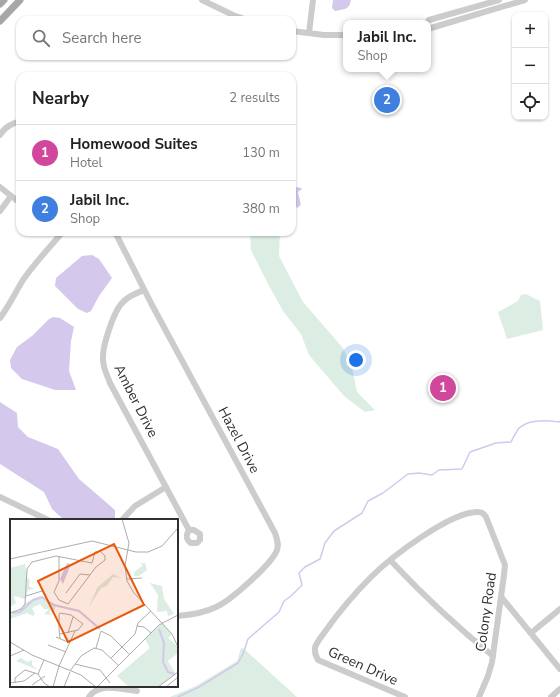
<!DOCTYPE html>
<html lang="en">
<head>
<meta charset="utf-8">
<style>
  body { margin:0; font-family:"Nunito Sans",sans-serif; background:#f2f2f2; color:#222 }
  .controls { position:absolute; right:12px; top:12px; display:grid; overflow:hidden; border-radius:8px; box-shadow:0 1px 3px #0004 }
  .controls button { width:36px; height:36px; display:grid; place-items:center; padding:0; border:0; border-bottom:1px solid #e0e0e0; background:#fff; color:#222; font:20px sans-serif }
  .you { position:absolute; left:356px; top:360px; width:14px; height:14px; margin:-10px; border:3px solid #fff; border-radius:50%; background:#1a73e8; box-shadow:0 0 0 6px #1a73e833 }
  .badge { display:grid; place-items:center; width:26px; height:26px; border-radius:50%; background:#2563eb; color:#fff; font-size:13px; font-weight:700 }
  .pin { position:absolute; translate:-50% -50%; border:2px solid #fff; box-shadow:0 1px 4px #0006 }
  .popup { position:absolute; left:343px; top:20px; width:88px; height:52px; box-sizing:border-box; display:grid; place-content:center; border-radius:8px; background:#fff; filter:drop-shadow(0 1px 3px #0005); font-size:13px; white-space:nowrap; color:#767676 }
  .popup b { font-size:15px; color:#222 }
  .popup::after { content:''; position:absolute; left:50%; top:100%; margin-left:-8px; border:8px solid transparent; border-top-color:#fff }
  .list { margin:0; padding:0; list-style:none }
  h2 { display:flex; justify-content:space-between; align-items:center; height:52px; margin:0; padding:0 16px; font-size:17px }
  h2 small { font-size:13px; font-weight:400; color:#767676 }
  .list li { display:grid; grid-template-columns:26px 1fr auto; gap:12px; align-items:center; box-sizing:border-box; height:56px; padding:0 16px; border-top:1px solid #e0e0e0 }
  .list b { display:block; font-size:15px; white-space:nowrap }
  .list p { margin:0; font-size:13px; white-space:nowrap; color:#767676 }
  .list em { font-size:13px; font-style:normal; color:#767676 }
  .icon { flex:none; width:22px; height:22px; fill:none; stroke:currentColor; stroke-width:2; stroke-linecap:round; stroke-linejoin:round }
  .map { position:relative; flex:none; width:560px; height:697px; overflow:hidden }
  .search { position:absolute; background:#fff; box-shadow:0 1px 3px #0004; left:16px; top:16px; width:280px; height:44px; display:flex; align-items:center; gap:10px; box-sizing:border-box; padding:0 14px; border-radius:12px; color:#767676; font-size:15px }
  .panel { position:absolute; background:#fff; box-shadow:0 1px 3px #0004; left:16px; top:72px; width:280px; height:164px; border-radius:12px }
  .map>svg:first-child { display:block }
</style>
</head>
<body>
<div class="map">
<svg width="560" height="697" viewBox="0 0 560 697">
  <rect width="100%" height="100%" fill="#fff"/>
  <g fill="#dcede3">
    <path d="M 250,232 L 280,232 L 279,256 L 303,302 L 343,348 L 352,368 L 357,392 L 375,410 L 365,412 L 344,396 L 309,355 L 301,334 L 283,311 L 267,282 L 251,250 Z"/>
    <path d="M 526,294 L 540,301 L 543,330 L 507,339 L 498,312 L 518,301 L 521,295 Z"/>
    <path d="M 241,648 L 244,649 L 297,697 L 170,697 L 196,686 L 237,661 Z"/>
  </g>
  <g fill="#d4c8ed">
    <path d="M 333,0 L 351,0 C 349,10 345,9 335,11 L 332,8 Z"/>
    <path d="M 292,166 L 296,187 L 301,188 L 302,189 L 298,192 L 301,205 L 297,208 L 292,201 Z"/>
    <path d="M 92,255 L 99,259 L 112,278 L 99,296 L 91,311 L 87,313 L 78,309 L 55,286 L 56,278 L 82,256 Z"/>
    <path d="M 53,317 L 60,318 L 74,327 L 71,341 L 69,371 L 76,390 L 55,390 L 22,379 L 11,368 L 10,360 L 17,347 L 32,336 L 49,319 Z"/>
    <path d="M 0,402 L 17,413 L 18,427 L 28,437 L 58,449 L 79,479 L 115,510 L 115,520 L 64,520 L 52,509 L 44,492 L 0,464 Z"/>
  </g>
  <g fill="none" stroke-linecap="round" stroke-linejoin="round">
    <path stroke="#d4c8ed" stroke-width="1.5" d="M 178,697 L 199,687 L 238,663 L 243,654 L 248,639 L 279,612 L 284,601 L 291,596 L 302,585 L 299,573 L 305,567 L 320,559 L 325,543 L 334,531 L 362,513 L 368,501 L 383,493 L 408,474 L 419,473 L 432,475 L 439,470 L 462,469 L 470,452 L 496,443 L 511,442 C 513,438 516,432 519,428 C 529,419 546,420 559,422 L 560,421"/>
    <g stroke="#ccc" stroke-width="6">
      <path d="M 202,0 L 233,15 L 247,20"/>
      <path d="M 426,23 L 429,20 L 499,0"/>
      <path d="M 428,27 L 431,28 L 525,0"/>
      <path d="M 292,31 L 324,35 L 346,35"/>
      <path d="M 309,33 L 313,0"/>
      <path d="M 0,135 C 5,127 11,124 20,121"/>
      <path d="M 0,187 L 20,203"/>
      <path d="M 0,211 L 11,196"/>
      <path d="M 115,232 L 152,305 L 275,533 C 277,539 279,544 277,550 C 272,564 230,601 216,607 C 204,613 191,615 177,616"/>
      <path d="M 144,290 C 137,293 128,296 123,302 C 114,310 102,347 103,359 C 103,368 107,375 110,383 L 189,530 C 186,535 185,539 191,543 L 197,543 L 200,540 L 200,534 L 194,530 L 189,530"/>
      <path d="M 0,318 C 9,306 15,293 23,280 C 34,264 48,249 61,234 L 64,232"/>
      <path d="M 0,497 L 48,520"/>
      <path d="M 122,520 L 135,506 L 166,487"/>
      <path d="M 391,561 C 423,595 457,627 493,656"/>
      <path d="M 502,598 L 560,669"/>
      <path d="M 531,633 L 560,609"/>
      <path d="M 89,697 C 99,682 121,689 137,691"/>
      <path d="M 405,697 L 318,660 C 316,656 314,653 315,648 C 316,643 321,637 324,633 C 338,613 354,594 371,577 C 390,558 452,510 479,512 C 482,512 484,514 486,517 L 505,565 L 504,575 L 492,662 L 488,676 L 479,697"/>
      <path d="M 551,697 L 560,689"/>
    </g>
    <g stroke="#a7a7a7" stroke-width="7">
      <path d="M 0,4 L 4,0"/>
      <path d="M 0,21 L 20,0"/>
    </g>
  </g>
  <g text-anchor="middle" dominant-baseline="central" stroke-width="4" stroke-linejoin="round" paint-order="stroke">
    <g font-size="14" fill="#2f2f2f" stroke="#fff">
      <text transform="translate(136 401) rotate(63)">Amber Drive</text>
      <text transform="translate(239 440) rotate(62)">Hazel Drive</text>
      <text transform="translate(486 612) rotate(-82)">Colony Road</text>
      <text transform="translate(363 666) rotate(24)">Green Drive</text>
    </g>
  </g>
  <g transform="translate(10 519)">
    <rect width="168" height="168" fill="#fff"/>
    <path d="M 130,44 L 135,44 L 137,51 L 129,57 L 123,57 L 125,56 L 123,54 L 133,46 ZM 15,45 L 17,59 L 20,61 L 19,67 L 24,70 L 18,71 L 15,80 L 4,77 L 6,84 L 0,88 L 0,49 ZM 103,55 L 111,59 L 103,58 L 97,67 L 91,69 L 79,88 L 87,69 ZM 140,64 L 152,67 L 154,80 L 164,95 L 158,97 L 157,92 L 147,93 L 148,76 ZM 30,77 L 46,86 L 43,96 L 39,90 L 41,96 L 34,95 L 39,90 L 34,90 L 30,85 L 22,89 L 25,95 L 23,97 L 17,94 L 0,100 L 0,94 L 10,91 L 15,84 ZM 152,104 L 162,115 L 158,119 L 168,128 L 168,134 L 158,142 L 166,155 L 148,168 L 119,168 L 107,157 L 140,129 L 135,120 ZM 11,139 L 17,143 L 22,141 L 22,146 L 28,151 L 6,142 Z" fill="#dcede3"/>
    <path d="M 57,44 L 61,45 L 53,65 L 50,60 Z" fill="#d4c8ed"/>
    <path fill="none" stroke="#d4c8ed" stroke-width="2" d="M 3,94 L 10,93 L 23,81 L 32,78 L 44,86 L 69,92 L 90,110M 149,110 L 154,124 L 153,143 L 158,153 L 164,155"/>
    <path fill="none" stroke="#acacac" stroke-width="1" d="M 112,0 L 119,24 L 115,47 L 117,62 L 124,74 L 162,115 L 168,128M 49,38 L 49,62 L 44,73 L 49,81 L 58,85 L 86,48 L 95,41 L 95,37 L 90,32 L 85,33 L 82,44M 0,40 L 82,22 L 126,33 L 138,33 L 152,27 L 168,9M 117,60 L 132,59M 56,74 L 70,55 L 80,56M 16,77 L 32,72 L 36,77M 0,94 L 11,90 L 15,85 L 17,50 L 22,43 L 46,37 L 82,44M 127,107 L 134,108 L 141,114M 58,114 L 63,98M 50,115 L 68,111 L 73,105 L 61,96 L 50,94 L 49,95 L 49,109 L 50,120M 46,118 L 60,124M 0,123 L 22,136 L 71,156 L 86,168M 38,126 L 56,133M 86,129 L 91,112 L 101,117 L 119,135M 0,137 L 14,131M 101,139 L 125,115 L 128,104 L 141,92M 65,145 L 90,151 L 100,164M 60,152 L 71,137 L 84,129 L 92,131 L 108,146M 28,155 L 34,141M 0,164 L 14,162 L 25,154M 5,164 L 5,159 L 15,151 L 28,155 L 34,164 L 40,168M 22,166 L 35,157M 43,168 L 49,147 L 65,112M 54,168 L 60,153M 87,168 L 149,106 L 168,96M 148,168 L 168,153M 156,168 L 168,158"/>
    <path fill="#e8590c" fill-opacity="0.15" stroke="#e8590c" stroke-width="2" d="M 104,25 L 134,86 L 58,123 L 28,62 Z"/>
    <rect width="168" height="168" fill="none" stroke="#2f2f2f" stroke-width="2"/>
  </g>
</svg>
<div class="controls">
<button>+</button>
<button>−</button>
<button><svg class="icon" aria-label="locate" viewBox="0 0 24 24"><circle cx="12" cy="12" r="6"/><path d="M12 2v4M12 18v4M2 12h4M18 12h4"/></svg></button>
</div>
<div class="you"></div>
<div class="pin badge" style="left:443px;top:388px;background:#d1479c">1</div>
<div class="pin badge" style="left:387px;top:100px;background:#3f7fe0">2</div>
<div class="popup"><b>Jabil Inc.</b>Shop</div>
<div class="search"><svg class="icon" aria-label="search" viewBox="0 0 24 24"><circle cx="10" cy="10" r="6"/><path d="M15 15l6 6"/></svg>Search here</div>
<section class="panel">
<h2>Nearby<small>2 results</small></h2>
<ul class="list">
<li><span class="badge" style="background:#d1479c">1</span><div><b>Homewood Suites</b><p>Hotel</p></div><em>130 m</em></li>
<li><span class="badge" style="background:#3f7fe0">2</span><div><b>Jabil Inc.</b><p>Shop</p></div><em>380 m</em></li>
</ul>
</section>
</div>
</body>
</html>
